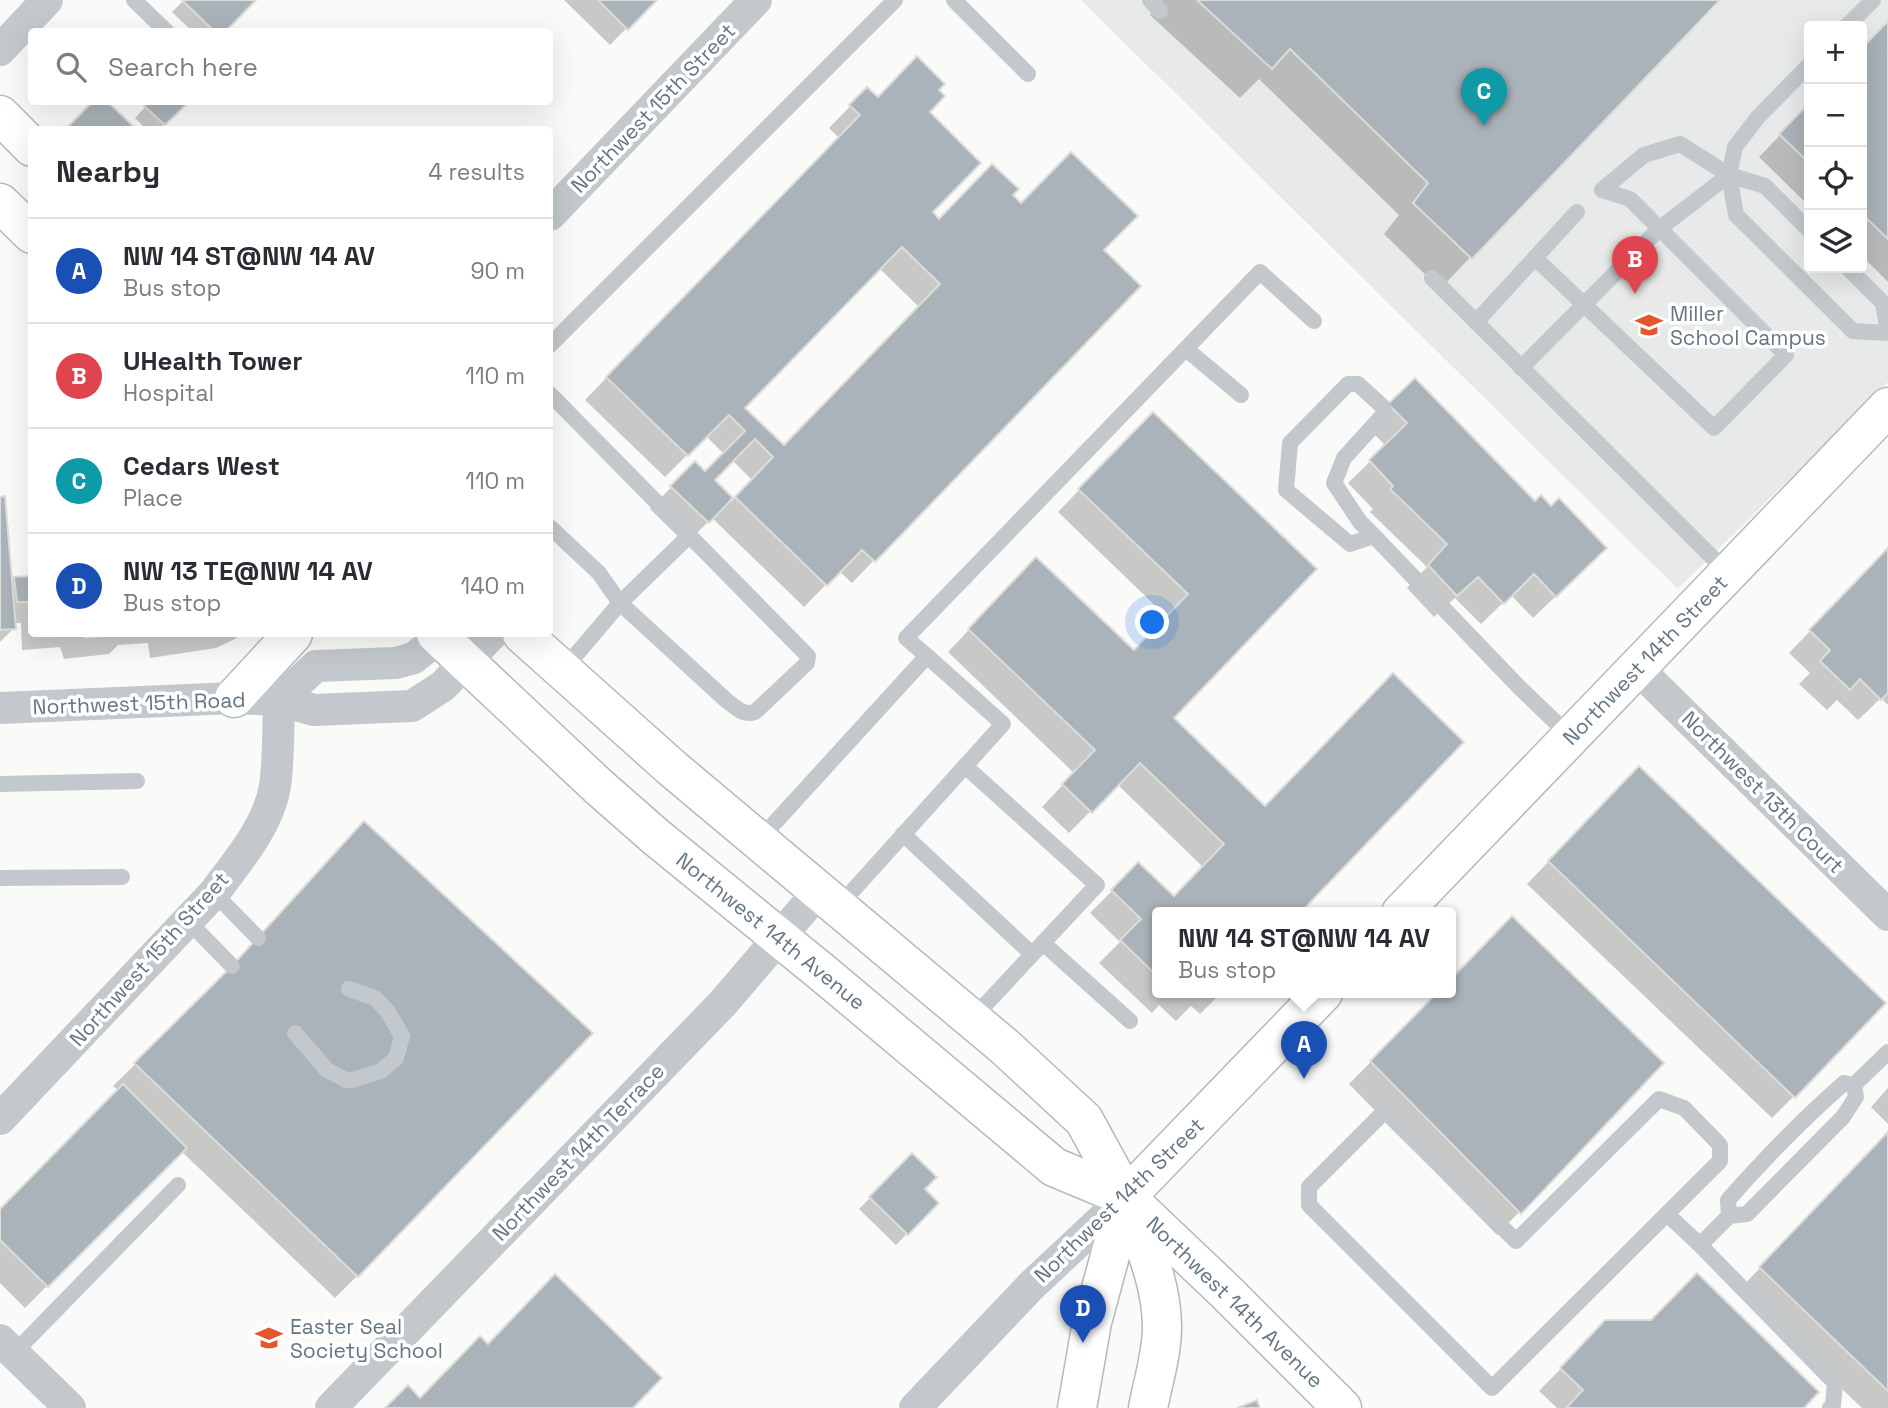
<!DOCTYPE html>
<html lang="en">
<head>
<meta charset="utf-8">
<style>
  body { margin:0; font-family:"Space Grotesk",sans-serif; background:#f2f2f3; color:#2b2b33 }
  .controls { position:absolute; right:21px; top:21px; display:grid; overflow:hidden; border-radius:7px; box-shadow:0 7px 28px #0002 }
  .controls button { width:63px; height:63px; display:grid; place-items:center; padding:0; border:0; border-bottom:2px solid #e1e1e2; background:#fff; color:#2b2b33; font:35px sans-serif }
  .you { position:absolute; left:1153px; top:623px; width:24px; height:24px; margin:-18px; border:5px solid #fff; border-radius:50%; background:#1a73e8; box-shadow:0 0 0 10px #1a73e833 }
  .badge { display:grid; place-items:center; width:46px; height:46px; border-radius:50%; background:#2563eb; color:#fff; font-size:23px; font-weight:700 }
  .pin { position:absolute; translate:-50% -58px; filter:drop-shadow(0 2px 4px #0008) }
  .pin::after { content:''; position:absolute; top:37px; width:24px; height:21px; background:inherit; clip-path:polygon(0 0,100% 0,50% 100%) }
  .popup { position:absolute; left:1152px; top:907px; width:304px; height:91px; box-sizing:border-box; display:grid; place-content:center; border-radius:7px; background:#fff; filter:drop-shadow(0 2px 5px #0005); font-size:23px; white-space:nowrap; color:#7c7c81 }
  .popup b { font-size:26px; color:#2b2b33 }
  .popup::after { content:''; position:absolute; left:50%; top:100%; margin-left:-14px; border:14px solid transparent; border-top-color:#fff }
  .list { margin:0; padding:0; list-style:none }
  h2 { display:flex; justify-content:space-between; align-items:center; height:91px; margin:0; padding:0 28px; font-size:30px }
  h2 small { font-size:23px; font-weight:400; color:#7c7c81 }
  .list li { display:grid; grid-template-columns:46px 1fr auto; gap:21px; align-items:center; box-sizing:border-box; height:105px; padding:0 28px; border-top:2px solid #e1e1e2 }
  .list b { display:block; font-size:26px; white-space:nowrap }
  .list p { margin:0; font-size:23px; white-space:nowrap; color:#7c7c81 }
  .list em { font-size:23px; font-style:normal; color:#7c7c81 }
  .icon { flex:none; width:38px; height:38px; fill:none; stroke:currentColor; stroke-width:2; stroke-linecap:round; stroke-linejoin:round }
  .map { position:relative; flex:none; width:1888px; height:1408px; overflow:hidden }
  .search { position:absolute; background:#fff; box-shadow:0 7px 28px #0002; left:28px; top:28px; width:525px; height:77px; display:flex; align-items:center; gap:18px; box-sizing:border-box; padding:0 24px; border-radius:7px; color:#7c7c81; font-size:26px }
  .panel { position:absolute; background:#fff; box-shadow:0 7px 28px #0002; left:28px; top:126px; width:525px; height:511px; border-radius:7px }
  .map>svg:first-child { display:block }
</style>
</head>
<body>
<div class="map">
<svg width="1888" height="1408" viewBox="0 0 1888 1408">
  <rect width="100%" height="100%" fill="#fafaf8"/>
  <path fill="#e8e9e9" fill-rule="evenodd" d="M 1081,0 L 1888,0 L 1888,382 L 1678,589 ZM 1809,26 L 1862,26 L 1862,268 L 1809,268 Z"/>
  <g fill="#0003" fill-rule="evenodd">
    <path d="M 184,0 L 254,0 L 223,32 L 193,32 L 172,12 Z"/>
    <path d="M 564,0 L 654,0 L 610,45 Z"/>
    <path d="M 1162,0 L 1717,0 L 1440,289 L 1384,234 L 1399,215 L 1259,79 L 1240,98 L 1150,15 Z"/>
    <path d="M 1888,23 L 1888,282 L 1862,256 L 1862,50 Z"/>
    <path d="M 867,89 L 877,99 L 936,90 L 927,112 L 930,213 L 939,221 L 1011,195 L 1021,205 L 1102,250 L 1139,286 L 852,583 L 839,571 L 804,607 L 712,518 L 686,544 L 650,509 L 695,463 L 705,473 L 724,454 L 706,436 L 665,477 L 585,400 L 839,138 L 829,128 ZM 879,268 L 919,307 L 783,447 L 743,408 ZM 732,460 L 752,480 L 732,501 L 712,481 Z"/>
    <path d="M 140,102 L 186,102 L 158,130 L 147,130 L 135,118 L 145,107 Z"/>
    <path d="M 1809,105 L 1809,206 L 1759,157 Z"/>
    <path d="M 1415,380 L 1535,504 L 1583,570 L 1533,618 L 1511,595 L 1481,624 L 1455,598 L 1434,617 L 1407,588 L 1427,567 L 1370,512 L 1373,509 L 1348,483 L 1386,446 L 1367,427 Z"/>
    <path d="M 1131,436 L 1315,569 L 1171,718 L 1265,808 L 1462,742 L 1157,913 L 1157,993 L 1221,993 L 1200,1014 L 1191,1006 L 1176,1021 L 1159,1005 L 1152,1013 L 1099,963 L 1120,942 L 1090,913 L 1138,865 L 1173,898 L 1203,867 L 1117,784 L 1069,833 L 1042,807 L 1074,773 L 948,652 L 1015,581 L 1133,652 L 1167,617 L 1058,512 Z"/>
    <path d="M 0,499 L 10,582 L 14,578 L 32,578 L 32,634 L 240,634 L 235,639 L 216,648 L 150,658 L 148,643 L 118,645 L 109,654 L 64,659 L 60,647 L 22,650 L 21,623 L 13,623 L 14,628 L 0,642 Z"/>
    <path d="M 1888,550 L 1888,705 L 1881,698 L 1858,720 L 1837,700 L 1827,710 L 1799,684 L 1810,673 L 1789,653 Z"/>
    <path d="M 1617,791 L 1794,1096 L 1772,1118 L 1527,884 Z"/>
    <path d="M 364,824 L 357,1276 L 335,1298 L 181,1151 L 25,1308 L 0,1283 L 0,1211 L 119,1091 L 113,1086 L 213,988 Z"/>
    <path d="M 1451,981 L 1662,1063 L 1497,1235 L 1349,1084 L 1439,993 L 1451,993 Z"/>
    <path d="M 1888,1088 L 1888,1124 L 1871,1107 Z"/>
    <path d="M 1888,1133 L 1888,1408 L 1862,1408 L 1739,1290 Z"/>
    <path d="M 912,1156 L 923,1189 L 937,1203 L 896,1245 L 859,1209 Z"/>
    <path d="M 1651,1322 L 1802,1408 L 1557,1408 L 1539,1391 L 1584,1345 Z"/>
  </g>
  <g fill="#aab3b9" stroke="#dcdcda" stroke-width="2" fill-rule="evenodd">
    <path d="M 182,0 L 256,0 L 225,32 L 215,32 Z"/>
    <path d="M 598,0 L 657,0 L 628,30 Z"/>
    <path d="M 1197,0 L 1720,0 L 1472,259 L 1413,203 L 1428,183 L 1290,49 L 1272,69 Z"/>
    <path d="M 1888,21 L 1888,239 L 1862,214 L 1862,48 Z"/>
    <path d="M 917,56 L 945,84 L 939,90 L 945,96 L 930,112 L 981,163 L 933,212 L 939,219 L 992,164 L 1019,189 L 1013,195 L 1021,203 L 1071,152 L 1138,216 L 1104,250 L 1141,286 L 875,562 L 862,550 L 827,586 L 735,497 L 773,457 L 755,439 L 715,480 L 733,498 L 709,523 L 670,486 L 695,461 L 705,471 L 745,431 L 729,415 L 688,456 L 606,377 L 860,115 L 849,105 L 867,87 L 878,97 ZM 902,247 L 940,284 L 784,445 L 745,408 Z"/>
    <path d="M 92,102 L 108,102 L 137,130 L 65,130 Z"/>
    <path d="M 148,102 L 189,102 L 165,125 L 144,106 Z"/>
    <path d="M 1809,103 L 1809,163 L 1779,134 Z"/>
    <path d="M 1415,378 L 1535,501 L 1541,495 L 1551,506 L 1559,498 L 1607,548 L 1556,597 L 1534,574 L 1504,604 L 1478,577 L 1457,596 L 1428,565 L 1447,544 L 1390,489 L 1393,486 L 1369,460 L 1407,423 L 1388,404 Z"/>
    <path d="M 1153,412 L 1317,569 L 1174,718 L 1265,806 L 1393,673 L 1464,742 L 1300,913 L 1157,913 L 1157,976 L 1120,940 L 1141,919 L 1111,890 L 1138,862 L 1174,896 L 1224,844 L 1140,763 L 1092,813 L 1062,784 L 1095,750 L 968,629 L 1036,557 L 1134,650 L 1188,594 L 1078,489 Z"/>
    <path d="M 5,496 L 16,629 L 0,630 L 0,497 Z"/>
    <path d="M 1888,548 L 1888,693 L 1881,700 L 1860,679 L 1850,690 L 1820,661 L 1830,650 L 1809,630 Z"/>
    <path d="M 32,576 L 32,602 L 17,602 L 14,577 Z"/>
    <path d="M 84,634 L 125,634 L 85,638 Z"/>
    <path d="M 1639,766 L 1886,1003 L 1795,1098 L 1548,861 Z"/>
    <path d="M 364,821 L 593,1033 L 358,1277 L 134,1063 L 232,966 Z"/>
    <path d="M 1512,916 L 1664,1063 L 1521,1214 L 1370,1061 L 1437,993 L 1451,993 L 1451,979 Z"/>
    <path d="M 123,1084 L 187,1148 L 48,1287 L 0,1240 L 0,1209 Z"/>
    <path d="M 1888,1132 L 1888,1391 L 1759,1267 Z"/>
    <path d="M 912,1153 L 937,1177 L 925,1189 L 939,1203 L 908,1235 L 869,1197 Z"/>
    <path d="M 1697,1273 L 1819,1392 L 1804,1408 L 1566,1408 L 1583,1390 L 1560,1368 L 1605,1320 L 1651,1320 Z"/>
    <path d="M 555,1274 L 662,1378 L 633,1408 L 385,1408 L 408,1385 L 420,1398 L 480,1336 L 488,1344 Z"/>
    <path d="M 1257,1400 L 1260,1408 L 1237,1408 Z"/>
  </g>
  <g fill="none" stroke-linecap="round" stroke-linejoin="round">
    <defs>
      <g id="secondary">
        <path d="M 0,115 L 32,147"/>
        <path d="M 0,203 L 32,234"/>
        <path d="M 436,634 L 599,787 L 656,837 L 824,974 L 1054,1167 L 1126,1197"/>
        <path d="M 522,634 L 673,769 L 1005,1047 L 1084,1120 L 1126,1197 L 1226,1292 L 1342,1408"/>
        <path d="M 234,698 L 293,634"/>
        <path d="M 1401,913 L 1888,407"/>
        <path d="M 1130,1206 C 1144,1244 1162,1285 1162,1327 C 1162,1354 1153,1382 1148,1408"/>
        <path d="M 1077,1408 L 1092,1322 L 1126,1197 L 1323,993"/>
      </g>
    </defs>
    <use href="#secondary" stroke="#b3babf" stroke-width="41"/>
    <g stroke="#c3c8cc" stroke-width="16">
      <path d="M 134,0 L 167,32"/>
      <path d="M 954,0 L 1028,74"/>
      <path d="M 1150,0 L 1160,11"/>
      <path d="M 1847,26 L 1873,0"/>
      <path d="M 1602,190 L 1644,155 L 1680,144 L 1729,175"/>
      <path d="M 1809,230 L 1765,186 L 1729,175 L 1736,215 L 1853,331 L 1888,333"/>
      <path d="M 1535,258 L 1714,428 L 1786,355 L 1630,199 L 1602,190"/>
      <path d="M 1848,268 L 1883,303 L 1888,333"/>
      <path d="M 1432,278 L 1728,573"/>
      <path d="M 1476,322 L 1577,212"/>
      <path d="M 550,345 L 895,0"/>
      <path d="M 1186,349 L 1241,395"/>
      <path d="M 1521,368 L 1659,229 L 1729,175 L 1735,147 L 1758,117 L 1809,65"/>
      <path d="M 550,394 L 808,656 L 807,663 L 755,712 C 744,716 736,708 727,701 L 620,603 L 690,535"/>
      <path d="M 550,527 L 599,573 L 620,603 L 563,670"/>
      <path d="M 1374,536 L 1350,544 L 1286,490 L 1290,443 L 1348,384 L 1358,384 L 1383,407 L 1385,413 L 1344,458 L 1334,483 L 1360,522 L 1374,536 L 1519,687 L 1571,737"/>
      <path d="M 927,656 L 906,638 L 1260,272 L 1314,321"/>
      <path d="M 965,766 L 1097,885 L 972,1019"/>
      <path d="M 0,784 L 137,781"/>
      <path d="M 903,834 L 1032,954"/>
      <path d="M 759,840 L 927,656 L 1003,724 L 838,907"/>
      <path d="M 0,878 L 122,877"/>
      <path d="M 214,893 L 258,938"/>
      <path d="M 188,921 L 232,966"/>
      <path d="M 1043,943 L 1130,1021"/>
      <path d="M 295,1033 L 327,1070 L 346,1080 L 353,1080 L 381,1071 L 396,1058 L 402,1036 L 388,1012 L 375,998 L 349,989"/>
      <path d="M 1659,1099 L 1684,1108 L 1720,1145 L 1720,1161 L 1492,1388 L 1309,1205 L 1309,1187 L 1385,1111 L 1516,1241 Z"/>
      <path d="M 1667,1214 L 1700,1245"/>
      <path d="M 1729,1216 L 1728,1200 C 1764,1159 1803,1119 1844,1083 L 1854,1085 L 1888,1052"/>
      <path d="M 14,1353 L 178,1185"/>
      <path d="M 1830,1408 L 1833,1405 L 1835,1383 L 1700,1245 L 1729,1216 L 1747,1214 L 1843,1117 L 1856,1097 L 1854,1085"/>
    </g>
    <g stroke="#c3c8cc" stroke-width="32">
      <path d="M 0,50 L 47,0"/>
      <path d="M 550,215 L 756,0"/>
      <path d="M 1637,668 L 1888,915"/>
      <path d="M 279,700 L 316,666 L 396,663 L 414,658 L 443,634"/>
      <path d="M 0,708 L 234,698 L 279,700 L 314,710 L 412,706 L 443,686 L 492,634"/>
      <path d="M 0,1119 L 214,893 C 237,862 269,825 275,786 C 279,758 278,728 279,700"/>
      <path d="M 0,1340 L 70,1408"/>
      <path d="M 331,1408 L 723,1003 L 819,891"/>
      <path d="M 915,1408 L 1032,1285 L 1126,1197"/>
    </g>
    <use href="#secondary" stroke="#fff" stroke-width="38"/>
  </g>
  <defs>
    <symbol id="university-bare" viewBox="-9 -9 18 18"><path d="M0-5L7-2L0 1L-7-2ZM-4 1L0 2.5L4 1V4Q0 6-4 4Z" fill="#e4572e" stroke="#fff" stroke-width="2.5" paint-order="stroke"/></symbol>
    <symbol id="school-bare" viewBox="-9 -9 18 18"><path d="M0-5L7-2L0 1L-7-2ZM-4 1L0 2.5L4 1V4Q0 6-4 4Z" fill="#e4572e" stroke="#fff" stroke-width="2.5" paint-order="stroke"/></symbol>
  </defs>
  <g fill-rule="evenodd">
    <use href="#university-bare" x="1630" y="306" width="38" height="38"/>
    <use href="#school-bare" x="250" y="1319" width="38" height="38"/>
  </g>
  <g text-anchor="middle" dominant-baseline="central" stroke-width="7" stroke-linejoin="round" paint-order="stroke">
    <g font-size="21" fill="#657683" stroke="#fff">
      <text transform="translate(653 108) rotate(-46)">Northwest 15th Street</text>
      <text transform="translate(1645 660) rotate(-46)">Northwest 14th Street</text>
      <text transform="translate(139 703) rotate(-2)">Northwest 15th Road</text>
      <text transform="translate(1763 792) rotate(45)">Northwest 13th Court</text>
      <text transform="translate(771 931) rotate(39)">Northwest 14th Avenue</text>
      <text transform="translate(149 959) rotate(-48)">Northwest 15th Street</text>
      <text transform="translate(578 1152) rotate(-46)">Northwest 14th Terrace</text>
      <text transform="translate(1119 1200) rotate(-44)">Northwest 14th Street</text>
      <text transform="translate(1235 1302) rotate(44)">Northwest 14th Avenue</text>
    </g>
    <g font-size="21" fill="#657683" stroke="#fff" text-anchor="start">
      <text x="1670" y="313">Miller<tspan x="1670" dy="24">School Campus</tspan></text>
      <text x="290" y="1326">Easter Seal<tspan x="290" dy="24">Society School</tspan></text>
    </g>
  </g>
</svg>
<div class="controls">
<button>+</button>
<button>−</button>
<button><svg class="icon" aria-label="locate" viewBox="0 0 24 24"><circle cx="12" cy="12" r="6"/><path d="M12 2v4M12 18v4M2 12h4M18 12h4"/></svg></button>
<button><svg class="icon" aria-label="layers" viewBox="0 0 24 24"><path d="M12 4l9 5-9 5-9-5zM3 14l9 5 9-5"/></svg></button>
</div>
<div class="you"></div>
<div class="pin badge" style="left:1304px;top:1079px;background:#1a4fb4">A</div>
<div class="popup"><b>NW 14 ST@NW 14 AV</b>Bus stop</div>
<div class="pin badge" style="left:1635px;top:294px;background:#e0444e">B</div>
<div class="pin badge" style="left:1484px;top:126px;background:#0f9aa8">C</div>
<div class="pin badge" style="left:1083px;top:1343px;background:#1a4fb4">D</div>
<div class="search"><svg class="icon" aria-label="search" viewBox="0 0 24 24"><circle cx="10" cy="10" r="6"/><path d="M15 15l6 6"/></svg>Search here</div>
<section class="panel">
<h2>Nearby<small>4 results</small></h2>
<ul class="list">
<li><span class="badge" style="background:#1a4fb4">A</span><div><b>NW 14 ST@NW 14 AV</b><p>Bus stop</p></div><em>90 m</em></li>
<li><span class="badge" style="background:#e0444e">B</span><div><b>UHealth Tower</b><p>Hospital</p></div><em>110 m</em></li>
<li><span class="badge" style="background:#0f9aa8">C</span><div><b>Cedars West</b><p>Place</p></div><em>110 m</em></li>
<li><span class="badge" style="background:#1a4fb4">D</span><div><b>NW 13 TE@NW 14 AV</b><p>Bus stop</p></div><em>140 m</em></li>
</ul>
</section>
</div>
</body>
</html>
